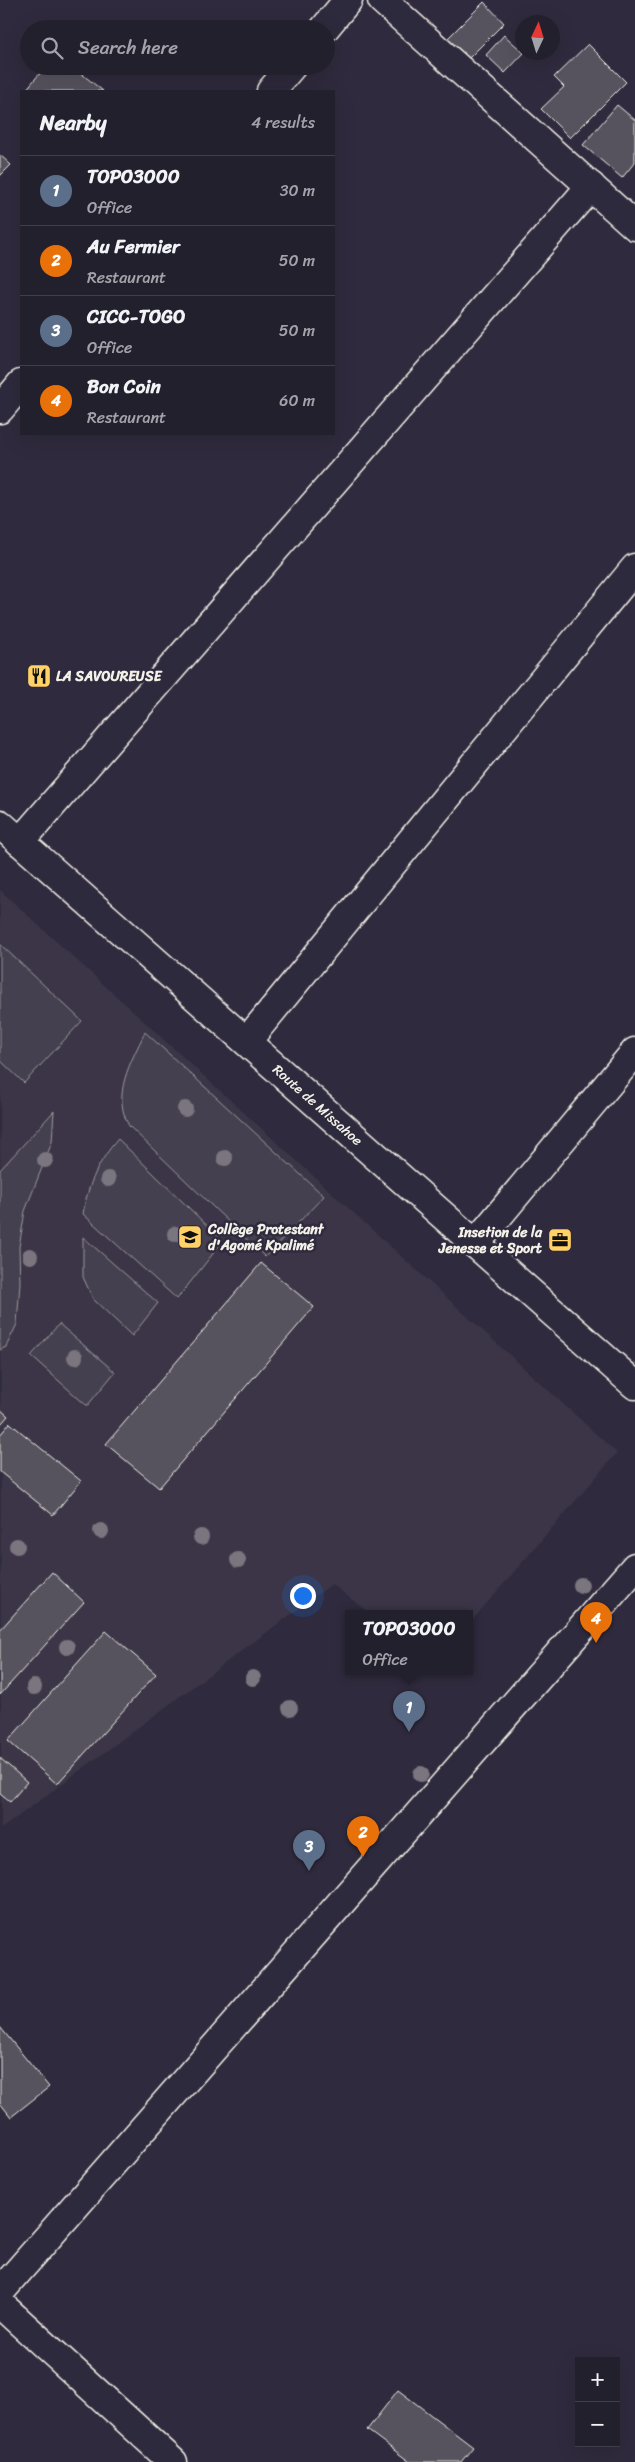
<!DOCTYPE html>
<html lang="en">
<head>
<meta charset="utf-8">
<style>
  body { margin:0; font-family:Sriracha,sans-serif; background:#2b2836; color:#f1f3f6 }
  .controls { position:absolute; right:15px; bottom:15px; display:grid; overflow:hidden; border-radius:0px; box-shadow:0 5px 20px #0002 }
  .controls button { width:45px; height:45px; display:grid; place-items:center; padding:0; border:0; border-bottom:1px solid #403e4a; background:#23202e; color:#f1f3f6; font:25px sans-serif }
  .compass { position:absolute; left:515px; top:15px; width:45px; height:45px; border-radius:50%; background:#23202e; box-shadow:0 5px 20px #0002; rotate:4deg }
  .you { position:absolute; left:302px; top:1595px; width:18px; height:18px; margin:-12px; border:4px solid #fff; border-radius:50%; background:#1a73e8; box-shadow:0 0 0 8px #1a73e833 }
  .badge { display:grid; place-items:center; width:32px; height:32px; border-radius:50%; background:#ffd166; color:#fff; font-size:16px; font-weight:700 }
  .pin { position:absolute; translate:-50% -41px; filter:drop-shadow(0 1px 2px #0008) }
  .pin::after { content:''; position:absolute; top:26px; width:18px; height:15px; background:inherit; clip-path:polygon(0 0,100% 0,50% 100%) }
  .popup { position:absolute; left:345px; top:1610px; width:128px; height:65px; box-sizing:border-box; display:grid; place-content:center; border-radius:0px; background:#23202e; filter:drop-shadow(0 1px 4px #0005); font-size:16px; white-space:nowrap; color:#a3a3aa }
  .popup b { font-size:19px; color:#f1f3f6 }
  .popup::after { content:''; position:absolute; left:50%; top:100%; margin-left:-10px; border:10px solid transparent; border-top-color:#23202e }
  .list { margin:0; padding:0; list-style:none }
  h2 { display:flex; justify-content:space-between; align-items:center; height:65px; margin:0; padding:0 20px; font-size:21px }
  h2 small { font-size:16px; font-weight:400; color:#a3a3aa }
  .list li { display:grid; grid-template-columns:32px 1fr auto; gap:15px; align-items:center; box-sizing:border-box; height:70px; padding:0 20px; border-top:1px solid #403e4a }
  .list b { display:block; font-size:19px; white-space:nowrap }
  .list p { margin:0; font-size:16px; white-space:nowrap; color:#a3a3aa }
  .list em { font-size:16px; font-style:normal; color:#a3a3aa }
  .icon { flex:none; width:28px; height:28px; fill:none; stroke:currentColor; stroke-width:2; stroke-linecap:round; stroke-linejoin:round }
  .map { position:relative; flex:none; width:635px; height:2462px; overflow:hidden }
  .search { position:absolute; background:#23202e; box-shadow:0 5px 20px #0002; left:20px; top:20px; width:315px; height:55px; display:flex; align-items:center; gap:12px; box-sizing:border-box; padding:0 18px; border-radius:28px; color:#a3a3aa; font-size:19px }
  .panel { position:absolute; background:#23202e; box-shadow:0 5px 20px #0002; left:20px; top:90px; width:315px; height:345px; border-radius:0px }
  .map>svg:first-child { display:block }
</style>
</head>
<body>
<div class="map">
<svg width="635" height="2462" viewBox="0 0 635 2462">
  <rect width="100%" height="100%" fill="#2f2a3d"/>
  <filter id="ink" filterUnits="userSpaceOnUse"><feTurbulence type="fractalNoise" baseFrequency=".02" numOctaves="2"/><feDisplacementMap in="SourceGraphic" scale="10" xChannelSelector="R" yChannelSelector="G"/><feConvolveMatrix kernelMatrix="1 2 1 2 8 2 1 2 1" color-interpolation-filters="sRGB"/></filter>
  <g filter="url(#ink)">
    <path fill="#3b3647" d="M 0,890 L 617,1453 L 469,1624 L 469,1613 L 369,1613 L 332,1584 L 1,1829 Z"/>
    <g fill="#454050" stroke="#9c989c">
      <path d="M 0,944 L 82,1021 L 24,1083 L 0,1060 Z"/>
      <path d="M 145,1032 L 324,1196 L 265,1257 L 129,1126 C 111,1094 131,1062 145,1032 Z"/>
      <path d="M 54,1111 L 52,1142 L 25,1211 L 19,1247 L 20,1283 L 17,1324 L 6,1347 L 0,1350 L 0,1170 Z"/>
      <path d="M 118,1139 L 223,1241 L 177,1299 L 83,1214 C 88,1184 98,1162 118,1139 Z"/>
      <path d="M 83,1237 L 158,1303 L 132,1336 L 93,1299 L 83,1277 Z"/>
      <path d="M 59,1324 L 115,1372 L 87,1406 L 31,1356 Z"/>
    </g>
    <g fill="#56525f" stroke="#f4f1e8">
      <path d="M 484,2 L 504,23 L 466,61 L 445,41 Z"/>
      <path d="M 504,35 L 524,53 L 505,73 L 486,55 Z"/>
      <path d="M 588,44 L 626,82 L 570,138 L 541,109 L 564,87 L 554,77 Z"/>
      <path d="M 46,66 L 72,66 L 103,91 L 25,91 Z"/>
      <path d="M 617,105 L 635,120 L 635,162 L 622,178 L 583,145 Z"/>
      <path d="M 0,155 L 11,165 L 0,176 Z"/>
      <path d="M 261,1263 L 314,1307 L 159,1488 L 106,1444 Z"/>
      <path d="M 0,1409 L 8,1416 L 0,1425 Z"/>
      <path d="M 10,1423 L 81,1481 L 53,1515 L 0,1472 L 0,1435 Z"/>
      <path d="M 52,1572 L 84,1602 L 0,1695 L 0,1630 Z"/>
      <path d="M 106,1631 L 156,1674 L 57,1784 L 8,1741 Z"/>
      <path d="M 0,1758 L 27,1782 L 10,1802 L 0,1794 Z"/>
      <path d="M 0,2027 L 49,2087 L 11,2117 L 0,2103 Z"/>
      <path d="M 398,2390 L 473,2447 L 461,2462 L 410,2462 L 367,2430 Z"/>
    </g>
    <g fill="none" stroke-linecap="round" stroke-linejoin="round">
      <defs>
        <g id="minor">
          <path d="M 382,0 L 635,226"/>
          <path d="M 324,29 L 348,0"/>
          <path d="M 271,91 L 292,66"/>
          <path d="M 0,409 L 21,384"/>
          <path d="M 20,842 L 591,186"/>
          <path d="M 247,1041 L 635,568"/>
          <path d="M 475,1244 L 635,1052"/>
          <path d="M 0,2292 L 635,1567"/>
          <path d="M 0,2304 L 173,2462"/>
        </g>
        <g id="secondary">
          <path id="s1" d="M 0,824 L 635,1385"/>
        </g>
      </defs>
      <use href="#minor" stroke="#f4f1e8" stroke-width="31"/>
      <use href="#secondary" stroke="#f4f1e8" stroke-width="31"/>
      <use href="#minor" stroke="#2f2a3d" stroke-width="28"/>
      <use href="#secondary" stroke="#2f2a3d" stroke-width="28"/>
    </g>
    <g fill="#7a757e">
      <circle cx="185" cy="1109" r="8"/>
      <circle cx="225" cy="1158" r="8"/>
      <circle cx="45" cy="1160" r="8"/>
      <circle cx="108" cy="1179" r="8"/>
      <circle cx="175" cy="1234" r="8"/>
      <circle cx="30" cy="1256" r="8"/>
      <circle cx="75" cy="1357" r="8"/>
      <circle cx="101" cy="1531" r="8"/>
      <circle cx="201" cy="1537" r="8"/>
      <circle cx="17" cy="1546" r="8"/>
      <circle cx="238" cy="1560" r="8"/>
      <circle cx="581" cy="1585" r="8"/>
      <circle cx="67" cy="1647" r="8"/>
      <circle cx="253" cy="1678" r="8"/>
      <circle cx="34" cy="1687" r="8"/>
      <circle cx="290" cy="1708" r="8"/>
      <circle cx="421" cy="1774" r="8"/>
    </g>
  </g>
  <defs>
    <symbol id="restaurant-square" viewBox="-11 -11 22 22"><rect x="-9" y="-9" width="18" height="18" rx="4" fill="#ffd166" stroke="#2f2a3d"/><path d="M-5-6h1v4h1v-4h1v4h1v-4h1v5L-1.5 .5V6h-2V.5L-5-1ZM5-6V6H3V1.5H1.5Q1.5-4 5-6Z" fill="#111"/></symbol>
    <symbol id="school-square" viewBox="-11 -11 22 22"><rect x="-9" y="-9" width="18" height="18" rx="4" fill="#ffd166" stroke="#2f2a3d"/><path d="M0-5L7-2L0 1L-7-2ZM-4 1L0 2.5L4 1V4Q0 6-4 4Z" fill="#111"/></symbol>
    <symbol id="office-square" viewBox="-11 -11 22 22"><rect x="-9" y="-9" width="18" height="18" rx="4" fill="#ffd166" stroke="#2f2a3d"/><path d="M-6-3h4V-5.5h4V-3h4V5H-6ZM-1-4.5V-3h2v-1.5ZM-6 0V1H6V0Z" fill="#111"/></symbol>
  </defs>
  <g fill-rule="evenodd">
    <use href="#restaurant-square" x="25" y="662" width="28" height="28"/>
    <use href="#school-square" x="176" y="1223" width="28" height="28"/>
    <use href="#office-square" x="546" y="1226" width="28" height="28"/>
  </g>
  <g text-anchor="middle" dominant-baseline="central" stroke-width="5" stroke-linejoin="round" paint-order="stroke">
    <g font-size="14" font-weight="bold" fill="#f4f1e8" stroke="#2f2a3d" text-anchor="start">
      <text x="56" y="676">LA SAVOUREUSE</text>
      <text x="208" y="1229">Collège Protestant<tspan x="208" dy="16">d'Agomé Kpalimé</tspan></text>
      <text x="542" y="1232" text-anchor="end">Insetion de la<tspan x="542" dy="16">Jenesse et Sport</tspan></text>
    </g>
    <g font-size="14" fill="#f4f1e8" stroke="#2f2a3d">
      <text stroke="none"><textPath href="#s1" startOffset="424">Route de Missahoe</textPath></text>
    </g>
  </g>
</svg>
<div class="controls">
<button>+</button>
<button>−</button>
</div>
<svg class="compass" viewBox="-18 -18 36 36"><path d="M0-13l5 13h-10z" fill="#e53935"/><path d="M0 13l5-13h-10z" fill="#a3a3aa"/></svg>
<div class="you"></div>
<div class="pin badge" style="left:409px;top:1732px;background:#5c6f8a">1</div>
<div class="popup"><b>TOPO3000</b>Office</div>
<div class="pin badge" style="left:363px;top:1857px;background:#e8710a">2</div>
<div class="pin badge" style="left:309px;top:1871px;background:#5c6f8a">3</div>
<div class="pin badge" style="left:596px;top:1643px;background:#e8710a">4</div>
<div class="search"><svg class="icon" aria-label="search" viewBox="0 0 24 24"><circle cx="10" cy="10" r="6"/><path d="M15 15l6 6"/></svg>Search here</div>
<section class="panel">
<h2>Nearby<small>4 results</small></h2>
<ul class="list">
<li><span class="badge" style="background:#5c6f8a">1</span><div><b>TOPO3000</b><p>Office</p></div><em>30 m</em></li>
<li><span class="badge" style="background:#e8710a">2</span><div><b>Au Fermier</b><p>Restaurant</p></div><em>50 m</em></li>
<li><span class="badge" style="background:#5c6f8a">3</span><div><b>CICC-TOGO</b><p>Office</p></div><em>50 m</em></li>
<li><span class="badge" style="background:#e8710a">4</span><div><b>Bon Coin</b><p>Restaurant</p></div><em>60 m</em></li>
</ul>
</section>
</div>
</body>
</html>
